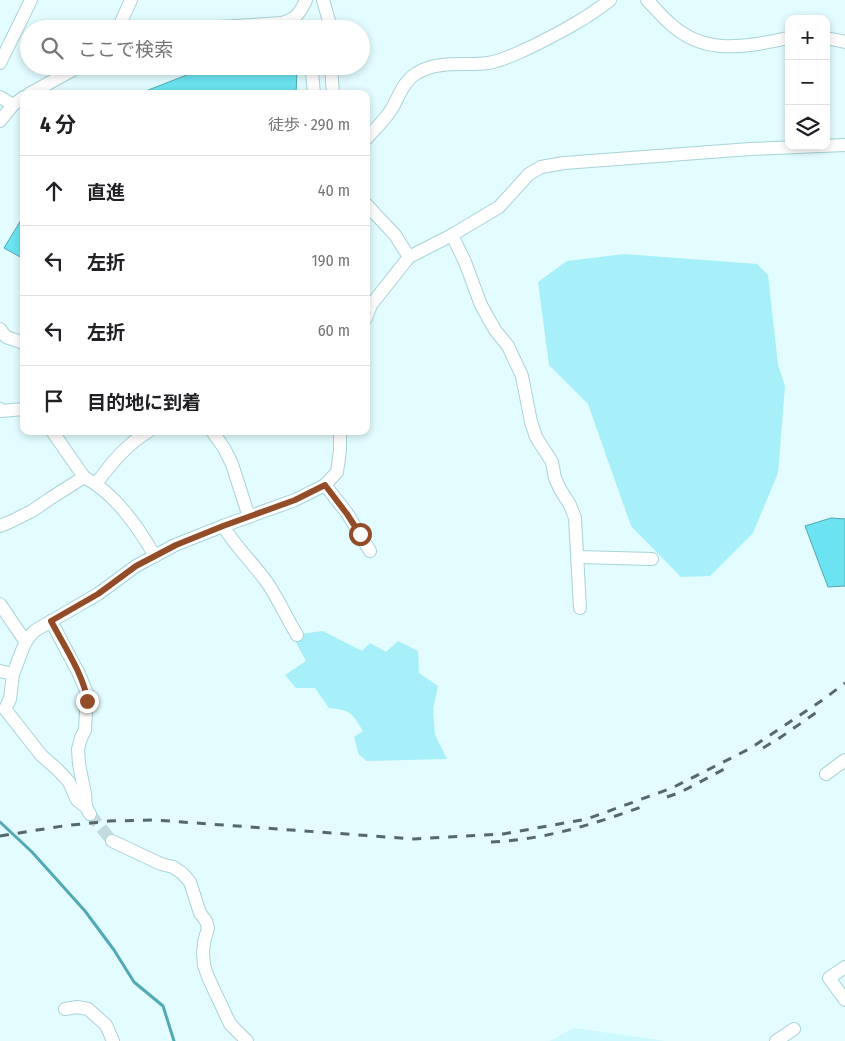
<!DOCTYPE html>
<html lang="ja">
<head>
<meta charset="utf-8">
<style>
  body { margin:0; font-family:"Fira Sans Condensed","Noto Sans JP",sans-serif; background:#f2f2f2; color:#202124 }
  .controls { position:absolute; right:15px; top:15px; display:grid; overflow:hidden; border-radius:10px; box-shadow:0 2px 8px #0003 }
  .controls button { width:45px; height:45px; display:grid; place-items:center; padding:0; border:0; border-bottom:1px solid #e0e0e0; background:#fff; color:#202124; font:25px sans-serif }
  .stop { position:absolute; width:15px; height:15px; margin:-11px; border:4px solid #934c28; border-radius:50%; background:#fff }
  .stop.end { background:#934c28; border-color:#fff; box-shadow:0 1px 5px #0008 }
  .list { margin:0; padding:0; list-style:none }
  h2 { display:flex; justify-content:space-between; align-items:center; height:65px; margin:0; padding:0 20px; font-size:21px }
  h2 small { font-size:16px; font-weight:400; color:#757577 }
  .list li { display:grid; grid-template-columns:32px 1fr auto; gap:15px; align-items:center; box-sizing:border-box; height:70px; padding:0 20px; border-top:1px solid #e0e0e0 }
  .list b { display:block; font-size:19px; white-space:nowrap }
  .list em { font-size:16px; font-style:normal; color:#757577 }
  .icon { flex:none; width:28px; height:28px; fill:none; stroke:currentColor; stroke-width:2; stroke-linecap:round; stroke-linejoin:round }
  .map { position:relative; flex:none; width:845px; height:1041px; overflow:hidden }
  .search { position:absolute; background:#fff; box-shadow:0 2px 8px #0003; left:20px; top:20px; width:350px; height:55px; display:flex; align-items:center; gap:12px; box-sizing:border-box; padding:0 18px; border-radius:28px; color:#757577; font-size:19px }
  .panel { position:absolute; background:#fff; box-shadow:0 2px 8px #0003; left:20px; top:90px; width:350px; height:345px; border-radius:10px }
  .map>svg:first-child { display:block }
</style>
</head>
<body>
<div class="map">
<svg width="845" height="1041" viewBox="0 0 845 1041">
  <rect width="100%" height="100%" fill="#e2fcff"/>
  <path fill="#cdf8fe" d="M 574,1028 L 665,1041 L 550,1041 Z"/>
  <g fill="#a7f0f9">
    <path d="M 624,254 L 757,264 L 768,275 L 778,365 L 785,386 L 778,473 L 753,533 L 710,576 L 681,577 L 631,526 L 588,404 L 549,365 L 538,282 L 567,261 Z"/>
    <path d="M 323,631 L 362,651 L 370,643 L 386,652 L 398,641 L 418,651 L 419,673 L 438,686 L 433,709 L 435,735 L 447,759 L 367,761 L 359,755 L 354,737 L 363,731 C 352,713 351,710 329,708 L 315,688 L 296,688 L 285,675 L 306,661 L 292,635 Z"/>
  </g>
  <g fill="#6ce3f1" stroke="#50a9b3">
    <path d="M 210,66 L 294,66 L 297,70 L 296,94 L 138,94 Z"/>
    <path d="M 24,215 L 24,259 L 4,248 Z"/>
    <path d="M 831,518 L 845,519 L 845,586 L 828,587 L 805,526 Z"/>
  </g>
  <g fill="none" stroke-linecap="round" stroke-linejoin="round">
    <path stroke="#50a9b3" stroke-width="3" d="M 0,822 L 32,852 L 85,911 L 114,950 L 134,982 L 163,1006 L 174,1041"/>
    <path stroke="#c2dbde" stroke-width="12" stroke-dasharray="12 6" stroke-linecap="butt" d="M 90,814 L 112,841"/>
    <defs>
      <g id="minor">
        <path d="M 323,0 L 329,21 L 328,29"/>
        <path d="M 647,0 C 656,9 664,19 674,27 C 709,56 748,46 789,38"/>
        <path d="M 118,29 L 131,0"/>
        <path d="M 158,29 L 204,28 L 282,23 C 296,19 300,13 306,0"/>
        <path d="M 826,38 L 845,42"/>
        <path d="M 0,63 L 31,0"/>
        <path d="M 310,66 L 312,72 L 314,94"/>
        <path d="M 331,66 L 333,94"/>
        <path d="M 29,94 L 80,66"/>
        <path d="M 0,97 L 13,105"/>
        <path d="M 0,121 L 13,105 L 24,97"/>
        <path d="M 366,139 C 374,130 384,121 391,110 C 399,97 403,81 417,73 C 438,60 465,66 488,63 C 503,61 517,53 531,47 C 559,33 586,19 610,0"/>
        <path d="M 366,204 L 395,235 L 409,257"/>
        <path d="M 452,235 L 465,262 L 481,305 L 495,330 L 508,346 L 522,376 L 531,422 L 536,437 L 552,462 L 555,478 L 560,489 L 570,505 L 575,518 L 580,608"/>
        <path d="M 366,318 L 371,305 L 409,257 L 452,235 L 499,207 L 529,174 L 541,167 L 564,163 L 591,161 L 750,149 L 845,145"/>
        <path d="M 0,329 L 6,337 L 24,343"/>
        <path d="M 0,409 L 1,411 L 24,409"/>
        <path d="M 52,431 L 84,477"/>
        <path d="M 212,431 L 224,448 L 232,464 L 249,517"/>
        <path d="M 96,484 C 111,463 127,444 149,431"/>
        <path d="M 325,485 L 347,513 L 370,551"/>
        <path d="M 0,526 L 12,521 L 32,511 L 51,498 L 84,477 C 116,494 137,526 155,556"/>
        <path d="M 223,526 C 235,546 252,562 266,581 C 278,598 286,617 297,635"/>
        <path d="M 578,557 L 652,559"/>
        <path d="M 0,604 L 25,641"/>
        <path d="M 51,621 L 79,674 L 87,693 L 85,730 L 81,738 L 78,749 L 79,764 L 85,794 L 86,807 L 90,814"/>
        <path d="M 0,671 L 13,674 C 20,658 23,640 36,630 L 98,594 L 136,566 L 175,545 L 223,526 L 295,500 L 325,485 L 337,472 L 340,451 L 340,431"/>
        <path d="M 13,674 L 10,699 L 5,709 L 41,755 L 58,770 L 69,782 L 77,800 L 86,807"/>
        <path d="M 826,774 L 845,760"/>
        <path d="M 112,841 L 161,864 L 173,867 L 182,873 L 190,882 L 200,913 L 206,921 L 208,928 L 204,942 L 203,954 L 204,965 L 208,977 L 230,1024 L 247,1041"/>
        <path d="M 845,967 L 829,978 L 845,1000"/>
        <path d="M 65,1009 L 77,1007 L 88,1009 L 106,1025 L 113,1041"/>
        <path d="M 776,1041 L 794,1029"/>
      </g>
    </defs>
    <use href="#minor" stroke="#a8d3d8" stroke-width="14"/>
    <use href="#minor" stroke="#fff" stroke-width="12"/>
    <g stroke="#55696b" stroke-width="3" stroke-dasharray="9 9" stroke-linecap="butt">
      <path d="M 763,748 L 781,737 L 817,712"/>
      <path d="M 667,797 L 681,792 L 730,766"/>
      <path d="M 0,836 L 63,826 L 109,821 L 155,820 L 414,839 L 503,834 L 587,819 L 672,788 L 751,748 L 824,699 L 845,683"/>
      <path d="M 491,842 C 543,840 595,824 644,806"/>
    </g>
  </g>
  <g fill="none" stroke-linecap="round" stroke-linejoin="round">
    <path stroke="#934c28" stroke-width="6" d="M 87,701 C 86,679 62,642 51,621 L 98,594 L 136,566 L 176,545 L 223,526 L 295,500 L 325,485 L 347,514 L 360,534"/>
  </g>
</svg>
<div class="controls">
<button>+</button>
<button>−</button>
<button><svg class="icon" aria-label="layers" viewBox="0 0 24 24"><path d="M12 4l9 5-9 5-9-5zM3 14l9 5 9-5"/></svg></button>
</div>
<div class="stop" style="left:360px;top:534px"></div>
<div class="stop end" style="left:87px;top:701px"></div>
<div class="search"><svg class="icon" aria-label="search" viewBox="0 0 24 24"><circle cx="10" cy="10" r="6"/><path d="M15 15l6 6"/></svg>ここで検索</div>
<section class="panel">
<h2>4 分<small>徒歩 · 290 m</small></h2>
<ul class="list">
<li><svg class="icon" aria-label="ahead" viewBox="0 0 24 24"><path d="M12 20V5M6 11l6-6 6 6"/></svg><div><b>直進</b></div><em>40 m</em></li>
<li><svg class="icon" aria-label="left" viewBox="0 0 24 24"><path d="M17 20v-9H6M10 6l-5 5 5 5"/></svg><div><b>左折</b></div><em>190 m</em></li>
<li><svg class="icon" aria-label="left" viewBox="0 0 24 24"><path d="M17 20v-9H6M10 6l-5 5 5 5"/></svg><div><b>左折</b></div><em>60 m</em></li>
<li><svg class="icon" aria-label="arrive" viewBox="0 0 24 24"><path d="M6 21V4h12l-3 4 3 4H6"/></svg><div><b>目的地に到着</b></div></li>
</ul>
</section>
</div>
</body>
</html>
